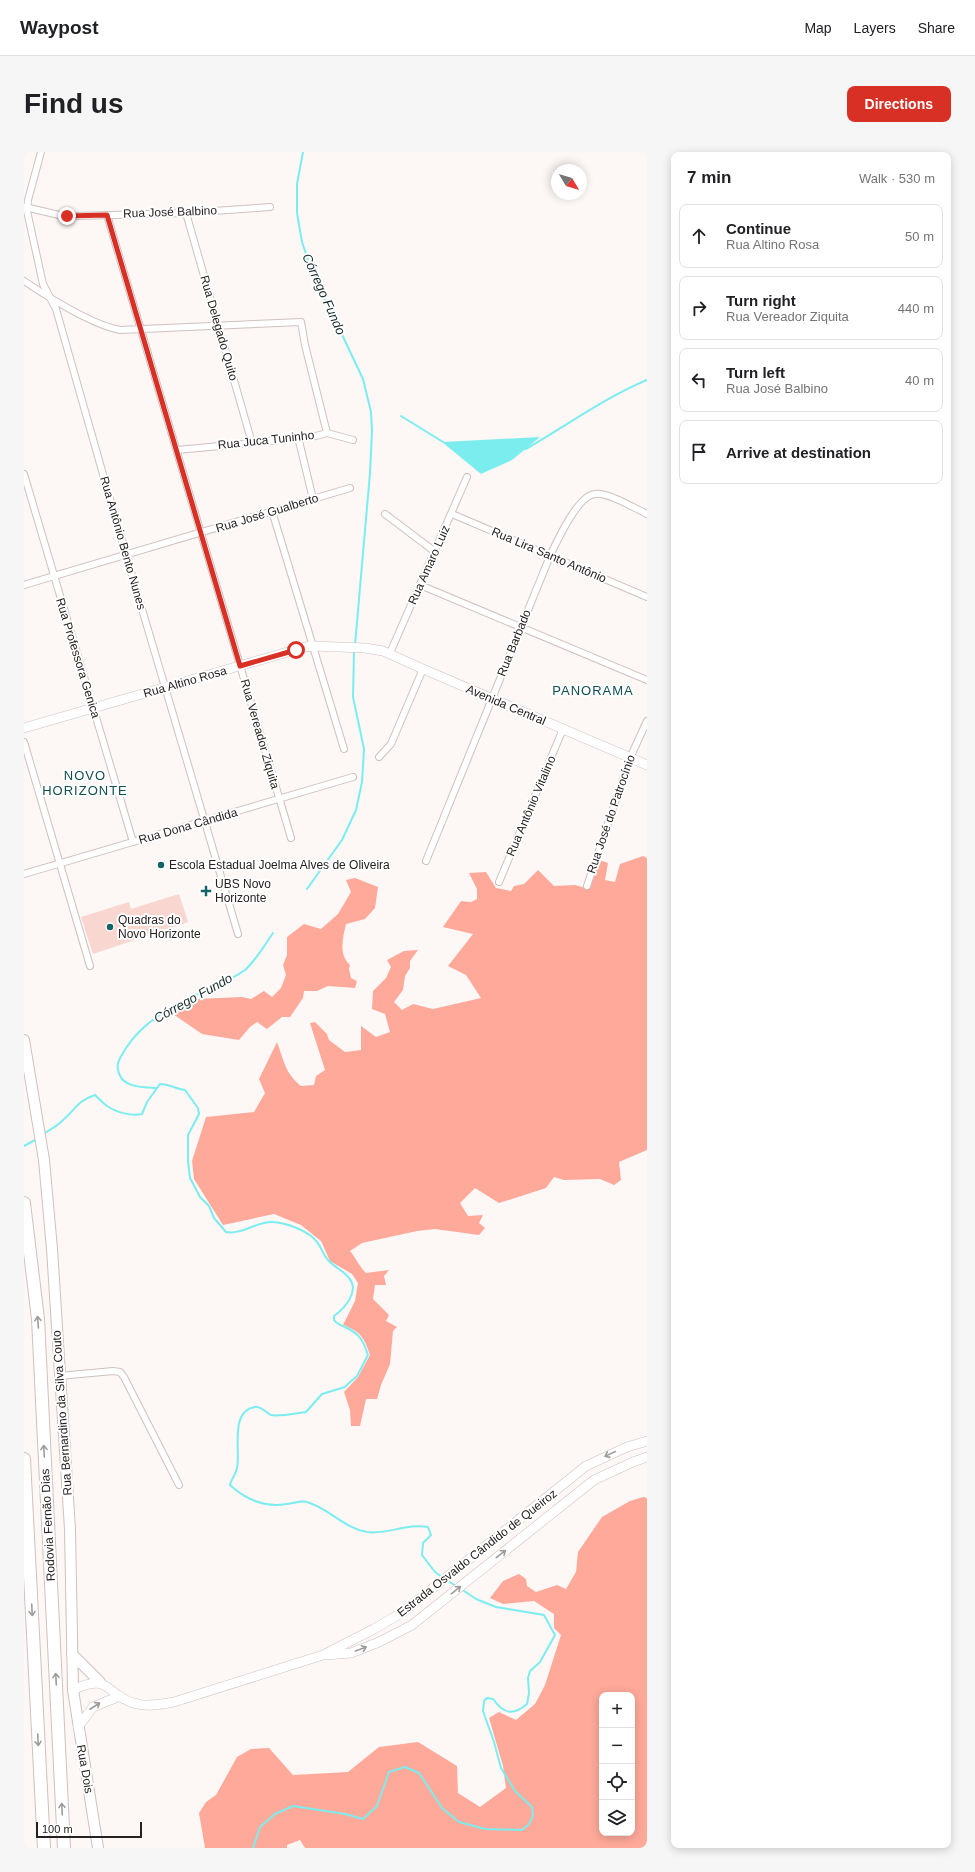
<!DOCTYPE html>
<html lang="en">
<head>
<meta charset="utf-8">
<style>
  body { margin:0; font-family:Helvetica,sans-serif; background:#f6f6f6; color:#202124 }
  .controls { position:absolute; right:12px; bottom:12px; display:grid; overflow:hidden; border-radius:8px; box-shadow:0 2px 10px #0003 }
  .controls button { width:36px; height:36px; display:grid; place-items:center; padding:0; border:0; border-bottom:1px solid #e0e0e0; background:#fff; color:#202124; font:20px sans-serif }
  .compass { position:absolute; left:527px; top:12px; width:36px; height:36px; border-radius:50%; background:#fff; box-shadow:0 2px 10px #0003; rotate:128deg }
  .scale { position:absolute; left:12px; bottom:10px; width:106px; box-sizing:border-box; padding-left:4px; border:2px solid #272221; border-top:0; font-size:11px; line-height:14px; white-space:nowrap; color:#272221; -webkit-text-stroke:3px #fff; paint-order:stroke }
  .stop { position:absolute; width:12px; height:12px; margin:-9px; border:3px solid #d93025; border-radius:50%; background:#fff }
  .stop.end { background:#d93025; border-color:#fff; box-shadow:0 1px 4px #0008 }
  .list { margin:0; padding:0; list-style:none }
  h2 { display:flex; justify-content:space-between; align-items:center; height:52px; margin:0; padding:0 16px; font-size:17px }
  h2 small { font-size:13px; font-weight:400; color:#757577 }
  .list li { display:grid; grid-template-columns:26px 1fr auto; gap:12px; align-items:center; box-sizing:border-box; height:64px; margin:0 8px 8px; padding:0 8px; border:1px solid #e0e0e0; border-radius:8px }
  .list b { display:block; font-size:15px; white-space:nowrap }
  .list p { margin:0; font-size:13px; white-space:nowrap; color:#757577 }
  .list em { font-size:13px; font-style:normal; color:#757577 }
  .icon { flex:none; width:22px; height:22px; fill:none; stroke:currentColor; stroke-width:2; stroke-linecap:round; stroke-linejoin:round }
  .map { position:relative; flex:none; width:623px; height:1696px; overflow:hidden; border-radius:8px }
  header { display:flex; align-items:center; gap:24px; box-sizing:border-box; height:56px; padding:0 20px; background:#fff; border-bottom:1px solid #e0e0e0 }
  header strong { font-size:19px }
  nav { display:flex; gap:22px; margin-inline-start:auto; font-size:14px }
  .intro { display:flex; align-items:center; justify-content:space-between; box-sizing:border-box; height:96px; padding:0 24px }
  h1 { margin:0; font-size:28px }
  .button { padding:10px 18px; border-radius:8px; background:#d93025; color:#fff; font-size:14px; font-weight:700 }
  main { display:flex; gap:24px; padding:0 24px }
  aside { flex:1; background:#fff; border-radius:8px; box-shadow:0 2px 10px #0003 }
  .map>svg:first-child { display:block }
</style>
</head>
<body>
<header>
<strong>Waypost</strong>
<nav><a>Map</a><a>Layers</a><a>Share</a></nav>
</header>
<div class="intro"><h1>Find us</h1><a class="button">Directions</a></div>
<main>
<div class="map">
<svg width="623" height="1696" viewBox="0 0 623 1696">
  <rect width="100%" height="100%" fill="#fdf7f6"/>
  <path fill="#f9d6cf" d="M 155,742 L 164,770 L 69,802 L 57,765 L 105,750 L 107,757 Z"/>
  <g fill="#fea99a" fill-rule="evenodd">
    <path d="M 619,704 L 623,706 L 623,998 L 595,1010 L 597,1028 L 590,1033 L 576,1027 L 540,1028 L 530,1025 L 522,1036 L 475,1051 L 451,1036 L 436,1051 L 444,1064 L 459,1063 L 455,1071 L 461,1076 L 455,1083 L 411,1077 L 393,1079 L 338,1091 L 326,1099 C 332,1106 335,1114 342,1121 L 365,1118 L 360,1124 L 362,1133 L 351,1133 L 349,1147 L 365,1163 L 362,1169 L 373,1175 L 369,1179 L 366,1212 L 357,1233 L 353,1247 L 342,1247 L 336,1274 L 327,1274 L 326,1258 L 320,1240 L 334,1225 L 346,1203 C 340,1185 337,1180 319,1173 L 331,1149 L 334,1131 L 328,1122 L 306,1109 L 297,1089 L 277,1073 L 250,1062 L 199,1073 L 170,1027 L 168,1009 L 182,965 L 230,960 L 241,941 L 235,927 L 253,890 C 260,909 261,921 277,934 L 290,933 L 292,924 L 301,918 L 286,871 L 291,870 L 303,882 L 305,888 L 321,900 L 337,898 L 337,874 L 352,885 L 366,880 L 361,862 L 348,857 L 349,839 L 362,826 L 367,815 L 363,808 L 380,799 L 394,798 L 386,809 L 386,816 L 381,824 L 379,838 L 370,850 L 378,858 L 389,852 L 409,857 L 457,846 L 442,823 L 424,814 L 449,782 L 419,775 L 437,749 L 447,750 L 453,747 L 453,737 L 445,721 L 462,720 L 472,736 L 487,739 L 490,734 L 500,732 L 514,718 L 530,734 L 551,733 L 565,737 L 575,708 L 584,711 L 581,728 L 591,730 L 596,712 Z"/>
    <path d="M 331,726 L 354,735 L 351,756 L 341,767 L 322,772 C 319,786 314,802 326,813 L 325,817 L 327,826 L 333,829 L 331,836 L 304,834 L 293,839 L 280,839 L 279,846 L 266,865 L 258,865 L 243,877 L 233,870 L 226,875 L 215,888 L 178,882 L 149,862 L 172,847 L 218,845 L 227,847 L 240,839 L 248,845 L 257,836 L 262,823 L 259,813 L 263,803 L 263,785 L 280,772 L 297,777 L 314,762 L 327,740 L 322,728 Z"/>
    <path d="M 619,1345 L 623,1346 L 623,1696 L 281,1696 L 276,1688 L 263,1693 L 263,1696 L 181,1696 L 175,1661 L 182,1650 L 192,1643 L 213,1605 L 227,1597 L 245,1596 L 269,1623 L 324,1620 L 355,1595 L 394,1590 L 433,1614 L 434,1641 L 456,1655 L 482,1636 L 479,1614 L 465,1566 L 475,1560 L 492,1568 L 511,1552 L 521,1533 L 537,1483 L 530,1476 L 530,1462 L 510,1449 L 479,1452 L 466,1446 L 479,1429 L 495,1422 L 502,1427 L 503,1434 L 512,1440 L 533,1433 L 542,1437 L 552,1420 L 554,1400 L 578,1365 L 606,1349 ZM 578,1543 L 608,1543 L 608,1681 L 578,1681 Z"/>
  </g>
  <path fill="#7cedee" d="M 516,285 L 488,308 L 457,322 L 418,290 Z"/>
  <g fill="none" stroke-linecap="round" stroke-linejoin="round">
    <g stroke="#7cedee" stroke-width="2">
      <path d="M 279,0 L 273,32 L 273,61 L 278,90 L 287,117 L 339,227 L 347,260 L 348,279 L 346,321 L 331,493"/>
      <path d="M 377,264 L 419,290"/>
      <path d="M 499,297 L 502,297 C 542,274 580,246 623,228"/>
      <path d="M 283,737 L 318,688 L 332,658 L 338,630 L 340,597 L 329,545 L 330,499"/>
      <path d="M 132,936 C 118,935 97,936 94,918 C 92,910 98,903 102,896 C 121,867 152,852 183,838 C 195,831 209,827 221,818 C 232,808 240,794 249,781"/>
      <path d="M 19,982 C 26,978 33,974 38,969 C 51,958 53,949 71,943 C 75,947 79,951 83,954 C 93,961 108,964 118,962 L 123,950 L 136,932 C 145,932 152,937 161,938 L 174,956 L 175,962 L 164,983 L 164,1009 L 166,1026 L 176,1045 L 185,1054 L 190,1066 L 202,1080 C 218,1083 233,1069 249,1070 C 263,1071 285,1079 293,1090 C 298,1096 299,1103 304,1108 C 310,1115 320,1119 325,1126 C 336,1139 321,1156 310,1164 L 310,1168 C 313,1172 316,1173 321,1175 C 336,1182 339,1188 344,1203 L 333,1224 L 325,1231 L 321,1235 L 298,1242 L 282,1260 C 273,1261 255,1265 247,1263 C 242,1261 238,1254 231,1255 C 205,1259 217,1300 213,1316 C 212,1323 207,1327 206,1333 C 221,1347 241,1356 262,1352 C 268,1352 278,1348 283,1350 C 304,1356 320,1376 343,1380 C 363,1383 383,1371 404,1375 L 407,1383 L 399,1391 L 398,1403 L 411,1420 L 418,1425"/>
      <path d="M 0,994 L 13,987"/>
      <path d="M 424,1429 L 432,1434"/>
      <path d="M 229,1696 L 236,1675 L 251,1662 L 269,1654 L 321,1662 L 339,1667 L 353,1654 L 365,1620 L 381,1615 L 395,1621 L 418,1656 L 435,1670 L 461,1677 L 498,1678 L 505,1672 L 509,1664 L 508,1655 L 491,1639 L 477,1616 L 470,1590 L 459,1559 L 460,1549 L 463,1546 L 469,1547 C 480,1562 489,1564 503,1552 L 505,1541 L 504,1526 L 506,1519 L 516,1510 L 531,1483 L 520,1463 L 472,1455 L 452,1447 L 437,1437"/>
    </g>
    <defs>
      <g id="street">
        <path d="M 17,0 L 4,48 L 3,59 L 19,132 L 32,157 L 102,403 L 214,782"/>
        <path d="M 1,55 L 35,63 L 51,64 L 162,61 L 246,55"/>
        <path d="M 162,61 L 228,291"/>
        <path d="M 83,63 L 267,686"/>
        <path d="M 0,129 C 24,145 68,173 96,178 L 277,170 L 281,193 L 303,281"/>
        <path d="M 274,285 L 289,347"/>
        <path d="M 153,298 L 228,291 L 292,284 L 303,281 L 329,288"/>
        <path d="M 0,322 L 109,690"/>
        <path d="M 248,359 L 320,597"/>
        <path d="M 361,362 L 410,399"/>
        <path d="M 428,362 L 623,445"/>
        <path d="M 0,433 L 326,336"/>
        <path d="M 396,433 L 623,528"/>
        <path d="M 366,501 L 443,325"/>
        <path d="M 0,590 L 66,814"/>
        <path d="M 355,605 L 367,592 L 399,517"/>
        <path d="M 402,709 L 526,404 C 533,389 554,343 571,342 C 584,340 610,356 623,362"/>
        <path d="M 0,722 L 329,625"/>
        <path d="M 475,730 L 539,577"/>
        <path d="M 563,734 L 606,606 L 623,569"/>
        <path d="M 35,1224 L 89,1219 L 96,1220 L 100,1225 L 155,1333"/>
      </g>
      <g id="secondary">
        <path d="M 0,576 L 281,495 L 289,494 L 341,496 L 359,499 L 399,517 L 623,613"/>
        <path d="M 302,1503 L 327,1501 L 355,1490 L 388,1473 L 570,1328 L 609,1310 L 623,1305"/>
        <path d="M 49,1538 C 87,1519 82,1545 113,1552 C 125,1555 138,1552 150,1550 L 299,1503 L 350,1477 L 379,1460 L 562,1314 L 603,1295 L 623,1289"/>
        <path d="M 54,1575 L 69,1555 L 96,1544"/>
      </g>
      <g id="primary">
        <path d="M 0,888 L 20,1008 L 28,1097 L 46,1377 L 49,1538 L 74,1696"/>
        <path d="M 48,1502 L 76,1530"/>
      </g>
      <g id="highway">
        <path d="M 0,1051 L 14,1167 L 40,1696"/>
        <path d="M 0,1307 L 20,1696"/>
      </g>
    </defs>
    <use href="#street" stroke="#cfc1bf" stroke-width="8"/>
    <use href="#secondary" stroke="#cfc1bf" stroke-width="10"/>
    <use href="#primary" stroke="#cfc1bf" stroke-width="12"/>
    <use href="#highway" stroke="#cfc1bf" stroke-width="14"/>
    <use href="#street" stroke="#fff" stroke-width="6"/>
    <use href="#secondary" stroke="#fff" stroke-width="9"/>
    <use href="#primary" stroke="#fff" stroke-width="10"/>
    <use href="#highway" stroke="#fff" stroke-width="12"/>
  </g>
  <defs><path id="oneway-shaft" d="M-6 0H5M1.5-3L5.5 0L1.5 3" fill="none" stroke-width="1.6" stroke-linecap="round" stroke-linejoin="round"/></defs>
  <g stroke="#9e9c9b">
    <use href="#oneway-shaft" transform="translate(14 1170) rotate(-94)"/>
    <use href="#oneway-shaft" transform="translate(20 1299) rotate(-93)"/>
    <use href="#oneway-shaft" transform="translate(586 1302) rotate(155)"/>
    <use href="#oneway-shaft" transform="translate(477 1402) rotate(-38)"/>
    <use href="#oneway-shaft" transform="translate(432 1438) rotate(-39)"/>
    <use href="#oneway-shaft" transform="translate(8 1458) rotate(87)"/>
    <use href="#oneway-shaft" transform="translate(337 1497) rotate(-20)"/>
    <use href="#oneway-shaft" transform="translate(32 1527) rotate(-93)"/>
    <use href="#oneway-shaft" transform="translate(71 1554) rotate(-33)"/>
    <use href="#oneway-shaft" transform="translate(14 1588) rotate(87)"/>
    <use href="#oneway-shaft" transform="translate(38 1657) rotate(-93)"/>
  </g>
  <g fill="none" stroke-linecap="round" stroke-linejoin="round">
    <path stroke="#d93025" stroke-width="5" d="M 43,64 L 83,63 L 216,514 L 272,498"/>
  </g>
  <g fill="#156465" stroke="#fff" stroke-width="1.5">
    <circle cx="137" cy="713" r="4"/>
    <path d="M180 733h4v4h4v4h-4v4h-4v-4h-4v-4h4z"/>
    <circle cx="86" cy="775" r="4"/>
  </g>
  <g text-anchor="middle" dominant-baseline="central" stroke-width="4" stroke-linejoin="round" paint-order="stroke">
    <g font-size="12" fill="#272221" stroke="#fff">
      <text transform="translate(146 60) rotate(-2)">Rua José Balbino</text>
      <text transform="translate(195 176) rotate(74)">Rua Delegado Quito</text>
      <text transform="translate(242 288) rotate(-6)">Rua Juca Tuninho</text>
      <text transform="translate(243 361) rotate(-17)">Rua José Gualberto</text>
      <text transform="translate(99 391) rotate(74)">Rua Antônio Bento Nunes</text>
      <text transform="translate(525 403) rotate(23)">Rua Lira Santo Antônio</text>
      <text transform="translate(405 413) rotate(-66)">Rua Amaro Luiz</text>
      <text transform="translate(490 491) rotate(-68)">Rua Barbado</text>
      <text transform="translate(54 506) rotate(73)">Rua Professora Genica</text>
      <text transform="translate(161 530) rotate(-16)">Rua Altino Rosa</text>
      <text transform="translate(482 553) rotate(23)">Avenida Central</text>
      <text transform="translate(236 582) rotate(74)">Rua Vereador Ziquita</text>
      <text transform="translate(507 654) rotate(-67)">Rua Antônio Vitalino</text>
      <text transform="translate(587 662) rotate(-71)">Rua José do Patrocínio</text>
      <text transform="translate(164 674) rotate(-16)">Rua Dona Cândida</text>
      <text transform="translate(38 1261) rotate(-94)">Rua Bernardino da Silva Couto</text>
      <text transform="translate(24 1373) rotate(-93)">Rodovia Fernão Dias</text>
      <text transform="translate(453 1401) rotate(-38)">Estrada Osvaldo Cândido de Queiroz</text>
      <text transform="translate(61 1617) rotate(80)">Rua Dois</text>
    </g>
    <g font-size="12" fill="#272221" stroke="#fff" text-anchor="start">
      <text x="145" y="713">Escola Estadual Joelma Alves de Oliveira</text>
      <text x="191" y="732">UBS Novo<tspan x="191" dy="14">Horizonte</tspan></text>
      <text x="94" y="768">Quadras do<tspan x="94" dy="14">Novo Horizonte</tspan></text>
    </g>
    <g font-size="13" font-style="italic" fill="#192e2e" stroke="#fff">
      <text transform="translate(300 142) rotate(66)">Córrego Fundo</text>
      <text transform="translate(169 846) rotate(-29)">Córrego Fundo</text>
    </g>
    <g font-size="13" letter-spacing="1" fill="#114f50" stroke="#fff">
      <text x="569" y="538">PANORAMA</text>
      <text x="61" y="623">NOVO<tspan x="61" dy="15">HORIZONTE</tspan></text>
    </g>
  </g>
</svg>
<div class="controls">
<button>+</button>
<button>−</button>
<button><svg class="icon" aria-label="locate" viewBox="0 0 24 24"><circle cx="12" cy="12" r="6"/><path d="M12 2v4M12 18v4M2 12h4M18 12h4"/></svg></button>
<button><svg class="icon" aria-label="layers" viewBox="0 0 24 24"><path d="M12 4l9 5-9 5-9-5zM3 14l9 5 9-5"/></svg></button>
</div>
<svg class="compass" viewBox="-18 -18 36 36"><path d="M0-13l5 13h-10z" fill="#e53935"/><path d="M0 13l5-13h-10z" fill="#757577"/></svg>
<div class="scale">100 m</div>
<div class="stop" style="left:272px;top:498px"></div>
<div class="stop end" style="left:43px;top:64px"></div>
</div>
<aside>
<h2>7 min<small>Walk · 530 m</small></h2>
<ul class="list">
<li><svg class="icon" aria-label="ahead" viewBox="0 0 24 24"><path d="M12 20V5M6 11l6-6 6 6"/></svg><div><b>Continue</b><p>Rua Altino Rosa</p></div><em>50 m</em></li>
<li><svg class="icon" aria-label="right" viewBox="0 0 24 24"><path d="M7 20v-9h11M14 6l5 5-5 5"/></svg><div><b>Turn right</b><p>Rua Vereador Ziquita</p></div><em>440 m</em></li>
<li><svg class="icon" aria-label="left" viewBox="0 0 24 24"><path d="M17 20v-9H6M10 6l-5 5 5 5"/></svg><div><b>Turn left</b><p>Rua José Balbino</p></div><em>40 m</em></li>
<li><svg class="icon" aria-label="arrive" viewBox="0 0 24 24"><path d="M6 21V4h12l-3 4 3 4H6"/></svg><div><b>Arrive at destination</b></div></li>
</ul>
</aside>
</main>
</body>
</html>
